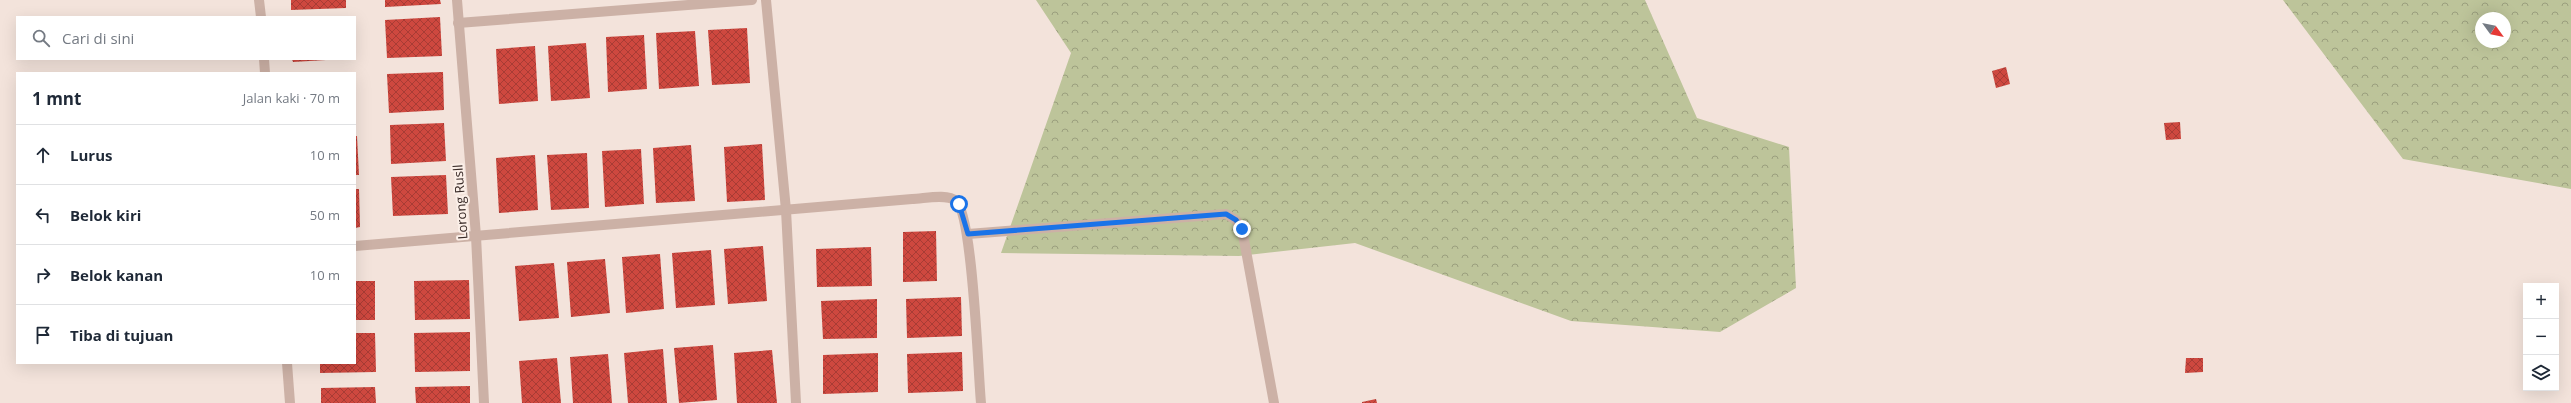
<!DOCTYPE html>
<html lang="id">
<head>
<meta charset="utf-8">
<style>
  body { margin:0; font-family:"Open Sans",sans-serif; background:#f6f6f7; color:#1f2937 }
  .controls { position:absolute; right:12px; bottom:12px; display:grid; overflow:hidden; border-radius:0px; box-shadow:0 4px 16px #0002 }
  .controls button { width:36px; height:36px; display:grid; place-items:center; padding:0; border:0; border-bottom:1px solid #e0e1e3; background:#fff; color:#1f2937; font:20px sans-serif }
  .compass { position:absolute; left:2475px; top:12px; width:36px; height:36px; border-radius:50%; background:#fff; box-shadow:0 4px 16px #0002; rotate:123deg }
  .stop { position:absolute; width:12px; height:12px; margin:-9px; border:3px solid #1a73e8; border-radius:50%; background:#fff }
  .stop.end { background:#1a73e8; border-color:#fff; box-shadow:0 1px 4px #0008 }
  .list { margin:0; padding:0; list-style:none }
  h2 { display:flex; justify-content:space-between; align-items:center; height:52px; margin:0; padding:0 16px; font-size:17px }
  h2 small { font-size:13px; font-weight:400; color:#747a83 }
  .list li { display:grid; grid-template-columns:26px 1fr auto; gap:12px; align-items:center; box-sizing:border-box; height:60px; padding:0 16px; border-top:1px solid #e0e1e3 }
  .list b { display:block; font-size:15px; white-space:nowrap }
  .list em { font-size:13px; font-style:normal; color:#747a83 }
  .icon { flex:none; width:22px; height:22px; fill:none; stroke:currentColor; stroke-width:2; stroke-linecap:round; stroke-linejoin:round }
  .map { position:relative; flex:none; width:2571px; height:403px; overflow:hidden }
  .search { position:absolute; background:#fff; box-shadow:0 4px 16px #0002; left:16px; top:16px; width:340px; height:44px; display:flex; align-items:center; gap:10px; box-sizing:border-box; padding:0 14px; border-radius:0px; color:#747a83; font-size:15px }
  .panel { position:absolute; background:#fff; box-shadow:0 4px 16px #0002; left:16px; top:72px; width:340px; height:292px; border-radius:0px }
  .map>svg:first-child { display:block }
</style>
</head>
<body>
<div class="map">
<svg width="2571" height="403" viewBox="0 0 2571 403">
  <defs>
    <pattern id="forest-crowns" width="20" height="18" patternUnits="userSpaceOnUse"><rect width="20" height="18" fill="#bdc49a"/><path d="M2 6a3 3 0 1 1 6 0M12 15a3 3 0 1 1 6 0" fill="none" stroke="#9b9f7e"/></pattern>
    <pattern id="building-cross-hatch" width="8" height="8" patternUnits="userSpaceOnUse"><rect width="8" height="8" fill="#ce483f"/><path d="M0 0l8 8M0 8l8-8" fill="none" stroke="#a83c35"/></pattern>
  </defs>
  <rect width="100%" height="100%" fill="#f3e3db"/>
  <g fill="url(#forest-crowns)" fill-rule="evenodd">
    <path d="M 1036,0 L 1645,0 L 1697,118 L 1789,147 L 1796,288 L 1720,332 L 1571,321 L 1355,243 L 1239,256 L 1001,253 L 1071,53 Z"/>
    <path d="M 2283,0 L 2571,0 L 2571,189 L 2403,159 ZM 2481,18 L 2505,18 L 2505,42 L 2481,42 Z"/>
  </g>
  <g fill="url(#building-cross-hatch)">
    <path d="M 291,0 L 346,0 L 346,8 L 291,10 Z"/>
    <path d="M 385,0 L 440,0 L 441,4 L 385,7 Z"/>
    <path d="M 440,17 L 442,56 L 387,58 L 385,20 Z"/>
    <path d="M 747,28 L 750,83 L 712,85 L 708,30 Z"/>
    <path d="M 695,31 L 699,86 L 659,89 L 656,33 Z"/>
    <path d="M 644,35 L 647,89 L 608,92 L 606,37 Z"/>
    <path d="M 586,43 L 590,98 L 551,101 L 548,46 Z"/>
    <path d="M 535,46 L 538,101 L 499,104 L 496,49 Z"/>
    <path d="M 292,59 L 325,59 L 326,60 L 293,62 Z"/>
    <path d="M 2006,67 L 2010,84 L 1996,88 L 1992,71 Z"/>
    <path d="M 443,72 L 444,110 L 389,113 L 387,74 Z"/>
    <path d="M 2180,122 L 2181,139 L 2166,140 L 2164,123 Z"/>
    <path d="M 444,123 L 446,161 L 391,164 L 390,125 Z"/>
    <path d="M 355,136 L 357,136 L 359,175 L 355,175 Z"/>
    <path d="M 762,144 L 765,200 L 727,202 L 724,147 Z"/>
    <path d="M 691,145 L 695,201 L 656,203 L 653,148 Z"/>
    <path d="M 641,149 L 644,204 L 605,207 L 602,151 Z"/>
    <path d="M 587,153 L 589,208 L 551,210 L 547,155 Z"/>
    <path d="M 535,155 L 538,210 L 499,213 L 496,158 Z"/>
    <path d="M 446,175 L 448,214 L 393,216 L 391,177 Z"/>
    <path d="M 355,189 L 359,189 L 360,227 L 355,228 Z"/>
    <path d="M 936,231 L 937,281 L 903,282 L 903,232 Z"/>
    <path d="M 763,246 L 767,301 L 728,304 L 724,249 Z"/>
    <path d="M 871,247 L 872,286 L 817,287 L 816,249 Z"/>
    <path d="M 711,250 L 715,305 L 676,308 L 672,253 Z"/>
    <path d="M 660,254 L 664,309 L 626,313 L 622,257 Z"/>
    <path d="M 605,259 L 610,313 L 571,317 L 567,262 Z"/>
    <path d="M 554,263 L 559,318 L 519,321 L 515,266 Z"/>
    <path d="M 469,280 L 470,319 L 415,320 L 414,281 Z"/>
    <rect x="355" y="281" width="20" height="39"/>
    <path d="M 961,297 L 962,336 L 907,338 L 906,299 Z"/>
    <path d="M 877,299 L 877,338 L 823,339 L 821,301 Z"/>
    <path d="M 470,332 L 470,371 L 415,372 L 414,333 Z"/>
    <path d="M 355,333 L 375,333 L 376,372 L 320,373 L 320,363 L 355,363 Z"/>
    <path d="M 713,345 L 717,400 L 679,403 L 674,348 Z"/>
    <path d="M 663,349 L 667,403 L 628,403 L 624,353 Z"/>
    <path d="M 772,350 L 777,403 L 737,403 L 734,353 Z"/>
    <path d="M 962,352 L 963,391 L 908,393 L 907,354 Z"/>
    <path d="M 878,353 L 878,392 L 823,394 L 823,355 Z"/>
    <path d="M 608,354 L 612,403 L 573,403 L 570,357 Z"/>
    <path d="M 557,358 L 561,403 L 522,403 L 519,361 Z"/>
    <path d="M 2186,358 L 2203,358 L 2203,372 L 2185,373 Z"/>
    <path d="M 470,386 L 470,403 L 416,403 L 415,387 Z"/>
    <path d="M 375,387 L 376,403 L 321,403 L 321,388 Z"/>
    <path d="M 1376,399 L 1377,403 L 1362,403 L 1362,402 Z"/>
  </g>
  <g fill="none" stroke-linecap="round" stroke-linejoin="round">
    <g stroke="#ccb1a6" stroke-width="10">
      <path d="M 259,0 L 261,17"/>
      <path d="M 457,0 L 476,236 L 484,403"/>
      <path d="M 766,0 L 786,210 L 796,403"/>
      <path d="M 458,23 L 752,0"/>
      <path d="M 264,59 L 265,73"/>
      <path d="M 968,234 L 1226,214 L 1236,220 L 1242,229 L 1274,403"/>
      <path d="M 355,246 L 912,199 C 923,199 947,193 956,201 C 973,214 978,373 981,403"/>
      <path d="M 287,363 L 290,403"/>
    </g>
  </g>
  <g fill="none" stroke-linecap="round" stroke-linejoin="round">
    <path stroke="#1a73e8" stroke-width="5" d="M 959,204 L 968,234 L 1226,214 L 1236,220 L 1242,229"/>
  </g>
  <g text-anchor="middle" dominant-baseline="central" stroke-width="4" stroke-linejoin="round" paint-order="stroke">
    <g font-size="13" fill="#382a27" stroke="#fbefe8">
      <text transform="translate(460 202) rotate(-94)">Lorong Rusll</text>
    </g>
  </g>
</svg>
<div class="controls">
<button>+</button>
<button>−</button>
<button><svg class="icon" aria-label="layers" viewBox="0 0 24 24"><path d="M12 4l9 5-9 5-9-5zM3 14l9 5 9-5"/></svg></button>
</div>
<svg class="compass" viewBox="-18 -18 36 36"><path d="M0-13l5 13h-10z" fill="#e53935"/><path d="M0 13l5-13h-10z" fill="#747a83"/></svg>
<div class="stop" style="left:959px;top:204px"></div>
<div class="stop end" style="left:1242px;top:229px"></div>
<div class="search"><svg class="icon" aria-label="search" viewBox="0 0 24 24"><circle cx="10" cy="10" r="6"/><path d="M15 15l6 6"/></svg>Cari di sini</div>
<section class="panel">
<h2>1 mnt<small>Jalan kaki · 70 m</small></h2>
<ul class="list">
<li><svg class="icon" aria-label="ahead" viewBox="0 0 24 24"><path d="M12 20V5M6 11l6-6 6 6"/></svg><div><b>Lurus</b></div><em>10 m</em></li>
<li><svg class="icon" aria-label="left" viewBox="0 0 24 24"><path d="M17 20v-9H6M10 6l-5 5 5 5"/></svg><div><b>Belok kiri</b></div><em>50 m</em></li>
<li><svg class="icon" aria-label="right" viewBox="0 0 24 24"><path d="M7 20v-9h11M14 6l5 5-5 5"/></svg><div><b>Belok kanan</b></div><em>10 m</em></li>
<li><svg class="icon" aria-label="arrive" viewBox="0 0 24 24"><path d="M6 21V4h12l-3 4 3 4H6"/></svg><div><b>Tiba di tujuan</b></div></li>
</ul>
</section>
</div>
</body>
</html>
